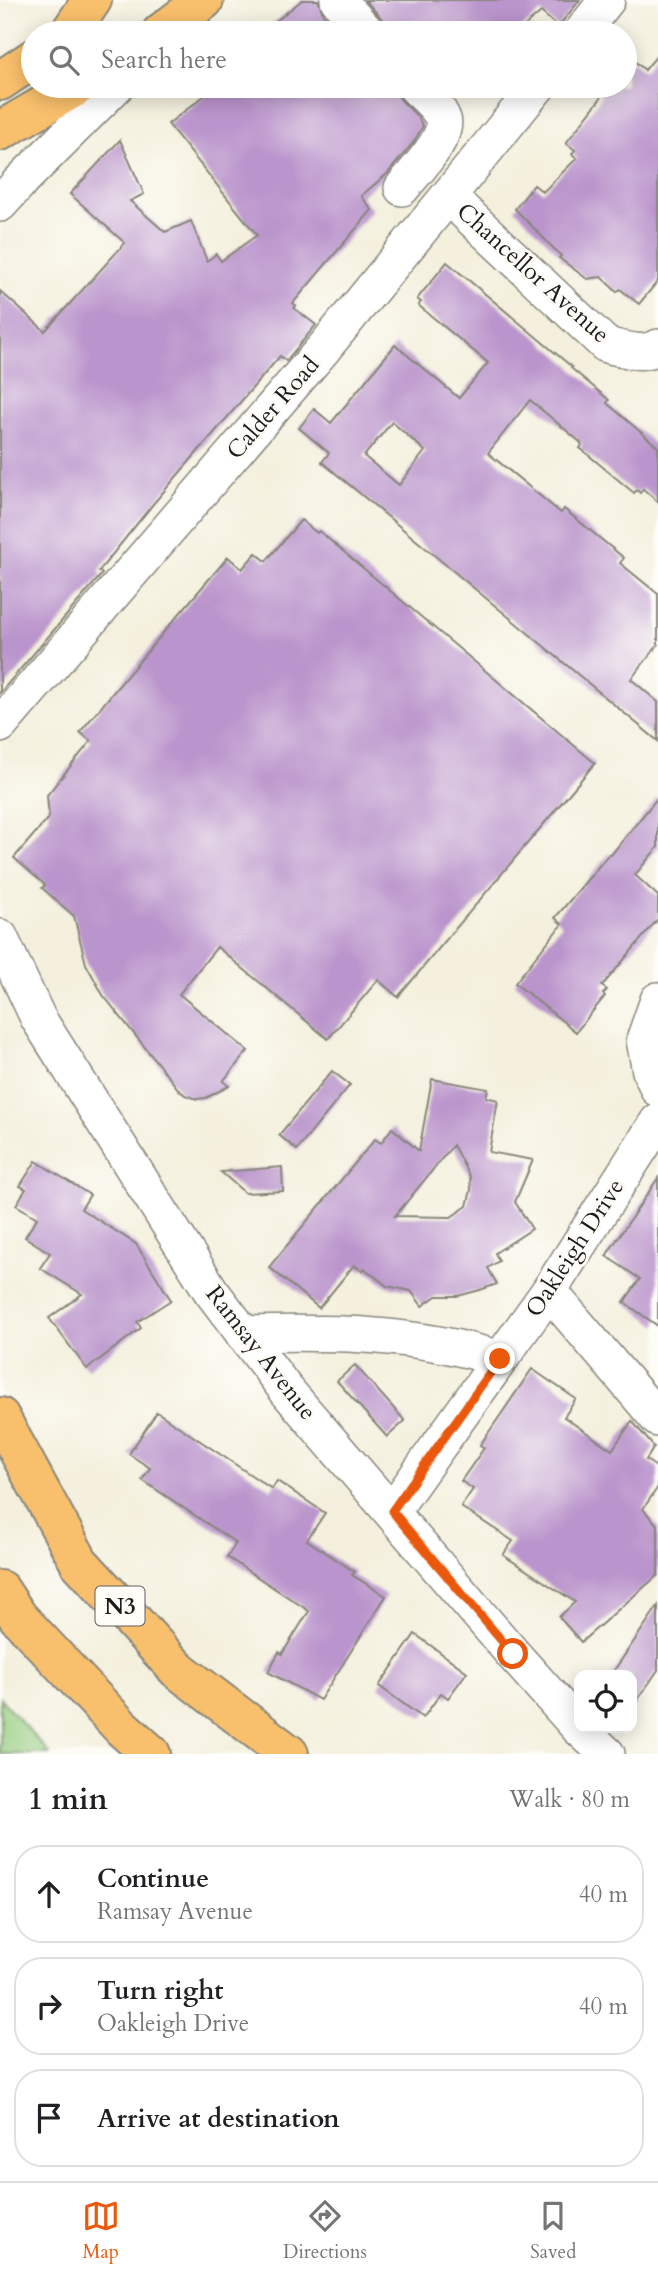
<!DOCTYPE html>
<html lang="en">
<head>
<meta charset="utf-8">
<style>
  body { margin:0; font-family:Cardo,serif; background:#f6f6f6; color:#202124 }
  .controls { position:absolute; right:21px; bottom:21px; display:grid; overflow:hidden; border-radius:14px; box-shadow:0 4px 18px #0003 }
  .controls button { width:63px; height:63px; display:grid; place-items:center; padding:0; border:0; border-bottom:2px solid #e0e0e0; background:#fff; color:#202124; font:35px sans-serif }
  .stop { position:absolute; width:21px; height:21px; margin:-16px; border:5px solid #ea580c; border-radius:50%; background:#fff }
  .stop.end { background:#ea580c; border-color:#fff; box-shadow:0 2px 7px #0008 }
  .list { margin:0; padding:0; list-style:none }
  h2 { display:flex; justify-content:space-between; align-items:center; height:91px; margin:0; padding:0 28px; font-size:30px }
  h2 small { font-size:23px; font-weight:400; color:#757577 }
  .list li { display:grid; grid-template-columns:46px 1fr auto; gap:21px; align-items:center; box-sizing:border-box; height:98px; margin:0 14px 14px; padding:0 14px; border:2px solid #e0e0e0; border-radius:28px }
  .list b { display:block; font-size:26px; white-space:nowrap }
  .list p { margin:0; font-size:23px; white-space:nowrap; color:#757577 }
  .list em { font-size:23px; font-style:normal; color:#757577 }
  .icon { flex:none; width:38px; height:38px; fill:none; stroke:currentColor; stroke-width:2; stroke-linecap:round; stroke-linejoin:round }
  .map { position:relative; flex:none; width:658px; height:1754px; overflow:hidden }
  .search { position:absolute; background:#fff; box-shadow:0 4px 18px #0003; left:21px; right:21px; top:21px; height:77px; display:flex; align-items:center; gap:18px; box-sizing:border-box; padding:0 24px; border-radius:38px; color:#757577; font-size:26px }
  .sheet { height:427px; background:#fff }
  nav { display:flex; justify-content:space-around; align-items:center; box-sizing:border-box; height:98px; border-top:2px solid #e0e0e0; background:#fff; font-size:19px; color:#757577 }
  nav a { display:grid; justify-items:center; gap:4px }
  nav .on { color:#ea580c }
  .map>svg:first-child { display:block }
</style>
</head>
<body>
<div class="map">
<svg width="658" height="1754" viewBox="0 0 658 1754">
  <rect width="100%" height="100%" fill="#fdfcf7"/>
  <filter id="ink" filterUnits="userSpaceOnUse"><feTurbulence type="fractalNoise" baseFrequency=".0143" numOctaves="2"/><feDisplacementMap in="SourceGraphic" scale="14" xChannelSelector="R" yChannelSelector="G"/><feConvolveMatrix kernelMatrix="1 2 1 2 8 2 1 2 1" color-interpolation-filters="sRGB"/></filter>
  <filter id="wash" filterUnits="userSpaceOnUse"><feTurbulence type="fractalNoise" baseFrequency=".00686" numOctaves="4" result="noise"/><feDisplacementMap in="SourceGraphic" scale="28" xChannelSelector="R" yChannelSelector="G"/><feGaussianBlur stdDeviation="1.57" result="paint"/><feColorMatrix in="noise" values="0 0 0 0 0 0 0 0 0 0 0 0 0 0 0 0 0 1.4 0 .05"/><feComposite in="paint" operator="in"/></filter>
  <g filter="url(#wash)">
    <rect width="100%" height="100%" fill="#f4f0dd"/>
    <path fill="#95cc7f" stroke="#58744e" stroke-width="2" d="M 0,1698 L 50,1754 L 0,1754 Z"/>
    <g id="blocks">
      <g fill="#ba94cc" fill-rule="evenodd">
        <path d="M 302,0 L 318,0 L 323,14 L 341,33 L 261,33 Z"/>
        <path d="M 365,0 L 580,0 L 558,27 L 541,12 L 516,33 L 388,33 L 383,20 Z"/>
        <path d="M 658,54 L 658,281 L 639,304 L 620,289 L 617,292 L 601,277 L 587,279 L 559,258 L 561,256 L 515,209 L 534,185 L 543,192 L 577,158 L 572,154 L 575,150 L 566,143 L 600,99 L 601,93 L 607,86 L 625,86 L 625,72 L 633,60 L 645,70 Z"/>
        <path d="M 217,86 L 395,86 L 400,99 L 417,116 L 423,126 L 413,143 L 388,173 L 361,196 L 372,210 L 293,303 L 296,306 L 294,308 L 316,325 L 286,361 L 280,356 L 153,504 L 99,571 L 102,574 L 0,693 L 0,291 L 45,331 L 125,243 L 70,194 L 120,140 L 144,194 L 130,201 L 165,232 L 191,221 L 207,261 L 216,254 L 221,261 L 257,235 L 168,124 Z"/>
        <path d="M 447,262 L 572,367 L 571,368 L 609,400 L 607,403 L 658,447 L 658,502 L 643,489 L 640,493 L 637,490 L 634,493 L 580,448 L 582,445 L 580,442 L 530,400 L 488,453 L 561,513 L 564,509 L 624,558 L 620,563 L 658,594 L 658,645 L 631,679 L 658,702 L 658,741 L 322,462 L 329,453 L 299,428 L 314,409 L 331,423 L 395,345 L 459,398 L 488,363 L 418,305 L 421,302 L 417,299 ZM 392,422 L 425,451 L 399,485 L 364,456 Z"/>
        <path d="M 301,520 L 317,533 L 319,531 L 595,763 L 398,997 L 378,980 L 328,1039 L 217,947 L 179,994 L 248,1051 L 223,1081 L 229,1086 L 206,1098 L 197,1099 L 185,1095 L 179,1090 L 103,995 L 86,964 L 74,916 L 42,888 L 45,885 L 14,858 L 49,817 L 47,795 L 91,741 L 80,732 L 157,640 L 228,557 L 242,569 L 256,553 L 266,561 Z"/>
        <path d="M 658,797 L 658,847 L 635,875 L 658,896 L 658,919 L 602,986 L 607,990 L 603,994 L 605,996 L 576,1032 L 515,983 L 562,924 L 555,918 L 609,854 L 611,855 Z"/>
        <path d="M 332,1071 L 350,1085 L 297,1150 L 279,1135 Z"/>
        <path d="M 432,1079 L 488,1089 L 486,1097 L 498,1100 L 489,1152 L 533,1160 L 515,1202 L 532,1229 L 495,1253 L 499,1261 L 488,1268 L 497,1284 L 480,1290 L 458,1296 L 436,1296 L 422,1306 L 411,1291 L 387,1286 L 364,1268 L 362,1271 L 354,1265 L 319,1308 L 269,1267 L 375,1139 L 381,1143 L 392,1128 L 419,1151 ZM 453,1145 L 470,1177 L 471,1190 L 467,1206 L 451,1217 L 395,1216 Z"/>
        <path d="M 36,1161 L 90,1195 L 81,1209 L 136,1244 L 171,1300 L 137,1322 L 141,1328 L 87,1369 L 49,1318 L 82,1294 L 40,1268 L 50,1253 L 25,1237 L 37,1218 L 16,1205 L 26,1189 L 20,1186 Z"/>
        <path d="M 282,1167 L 283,1191 L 245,1193 L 221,1172 Z"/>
        <path d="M 658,1178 L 658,1326 L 624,1302 L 640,1279 L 606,1256 Z"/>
        <path d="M 355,1365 L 405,1421 L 387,1437 L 337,1381 Z"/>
        <path d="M 532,1369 L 576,1399 L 564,1417 L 612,1450 L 632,1421 L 654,1447 L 646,1460 L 658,1468 L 658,1487 L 643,1509 L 658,1526 L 658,1575 L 581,1642 L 559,1617 L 575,1602 L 503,1555 L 513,1541 L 461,1507 L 473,1489 L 461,1481 L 484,1448 L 480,1445 Z"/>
        <path d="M 157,1412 L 272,1489 L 277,1481 L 325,1513 L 307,1540 L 355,1572 L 352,1575 L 386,1596 L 320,1700 L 268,1672 L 279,1652 L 282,1654 L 309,1611 L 227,1557 L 236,1543 L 142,1480 L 150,1468 L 129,1454 Z"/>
        <path d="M 658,1606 L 658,1670 L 632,1708 L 632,1675 L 611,1675 Z"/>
        <path d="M 415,1634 L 467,1672 L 448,1698 L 441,1693 L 423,1718 L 379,1686 Z"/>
      </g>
    </g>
  </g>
  <g filter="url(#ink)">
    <use href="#blocks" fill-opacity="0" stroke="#88867c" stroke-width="2"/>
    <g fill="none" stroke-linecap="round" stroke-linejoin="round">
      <defs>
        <g id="minor">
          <path d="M 338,0 L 368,33"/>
          <path d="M 581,33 L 607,0"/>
          <path d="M 402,188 C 413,174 450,136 443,119 C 439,107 423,95 415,86"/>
          <path d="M 449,197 L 606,345 C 624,349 642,356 658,347"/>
          <path d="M 0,204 L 20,182 L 116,86"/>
          <path d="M 0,725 L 324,348 L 538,86"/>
          <path d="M 0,937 L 38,1018 L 211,1291 L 287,1391 L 513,1654 L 579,1728"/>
          <path d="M 658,1000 L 644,1040 L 650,1071 L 658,1089"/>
          <path d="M 549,1291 L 658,1419"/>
          <path d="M 243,1334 C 333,1332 413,1332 500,1359"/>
          <path d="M 392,1511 L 549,1291 L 658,1121"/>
          <path d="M 579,1728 L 607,1754"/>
        </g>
        <g id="major">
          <path d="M 161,33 L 204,0"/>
          <path d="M 0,81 L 33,59"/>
          <path d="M 0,131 L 77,86"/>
        </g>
        <g id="highway">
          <path d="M 71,31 L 92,0"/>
          <path d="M 0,1417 L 79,1562 L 177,1669 L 289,1754"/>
          <path d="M 0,1590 L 18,1617 L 122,1728 L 151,1754"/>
        </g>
      </defs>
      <use href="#minor" stroke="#88867c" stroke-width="38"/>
      <use href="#major" stroke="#88867c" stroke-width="42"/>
      <use href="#highway" stroke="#88867c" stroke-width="42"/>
      <use href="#minor" stroke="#fff" stroke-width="35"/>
      <use href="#major" stroke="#f8bf6c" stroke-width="38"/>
      <use href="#highway" stroke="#f8bf6c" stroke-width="38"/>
    </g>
  </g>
  <g fill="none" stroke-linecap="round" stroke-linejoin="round" filter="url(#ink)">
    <path stroke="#ea580c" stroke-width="9" d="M 500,1359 L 392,1511 L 513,1654"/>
  </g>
  <g text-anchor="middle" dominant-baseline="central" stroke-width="6" stroke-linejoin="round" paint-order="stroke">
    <rect fill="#fdfcf7" stroke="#605f5e" stroke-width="2" x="95.5" y="1586.5" width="49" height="39" rx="5"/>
    <g font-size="23" font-weight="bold" fill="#1c1c1c">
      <text x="120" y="1606">N3</text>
    </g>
    <g font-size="24" fill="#1c1c1c" stroke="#fdfcf7">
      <text transform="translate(533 273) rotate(42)">Chancellor Avenue</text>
      <text transform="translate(273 408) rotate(-49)">Calder Road</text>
      <text transform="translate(575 1248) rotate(-57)">Oakleigh Drive</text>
      <text transform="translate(261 1353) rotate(52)">Ramsay Avenue</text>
    </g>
  </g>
</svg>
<div class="controls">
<button><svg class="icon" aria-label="locate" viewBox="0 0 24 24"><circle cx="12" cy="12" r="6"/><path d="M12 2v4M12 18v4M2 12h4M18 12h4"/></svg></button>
</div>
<div class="stop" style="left:513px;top:1654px"></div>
<div class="stop end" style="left:500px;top:1359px"></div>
<div class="search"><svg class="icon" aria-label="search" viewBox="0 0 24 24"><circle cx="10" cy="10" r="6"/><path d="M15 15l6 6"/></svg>Search here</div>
</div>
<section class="sheet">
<h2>1 min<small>Walk · 80 m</small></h2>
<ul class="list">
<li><svg class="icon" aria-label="ahead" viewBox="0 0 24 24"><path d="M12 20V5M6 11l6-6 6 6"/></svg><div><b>Continue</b><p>Ramsay Avenue</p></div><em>40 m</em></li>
<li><svg class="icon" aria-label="right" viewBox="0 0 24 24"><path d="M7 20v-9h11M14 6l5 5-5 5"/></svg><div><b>Turn right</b><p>Oakleigh Drive</p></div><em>40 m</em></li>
<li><svg class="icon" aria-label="arrive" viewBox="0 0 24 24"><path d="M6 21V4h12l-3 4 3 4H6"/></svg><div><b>Arrive at destination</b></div></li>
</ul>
</section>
<nav>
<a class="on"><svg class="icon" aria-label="map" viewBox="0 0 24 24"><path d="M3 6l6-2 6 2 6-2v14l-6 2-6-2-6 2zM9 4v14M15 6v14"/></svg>Map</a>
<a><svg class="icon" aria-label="directions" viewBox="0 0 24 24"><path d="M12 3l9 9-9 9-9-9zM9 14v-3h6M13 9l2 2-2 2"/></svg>Directions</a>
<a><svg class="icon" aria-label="saved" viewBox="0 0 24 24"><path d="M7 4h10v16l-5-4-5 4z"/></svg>Saved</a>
</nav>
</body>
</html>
